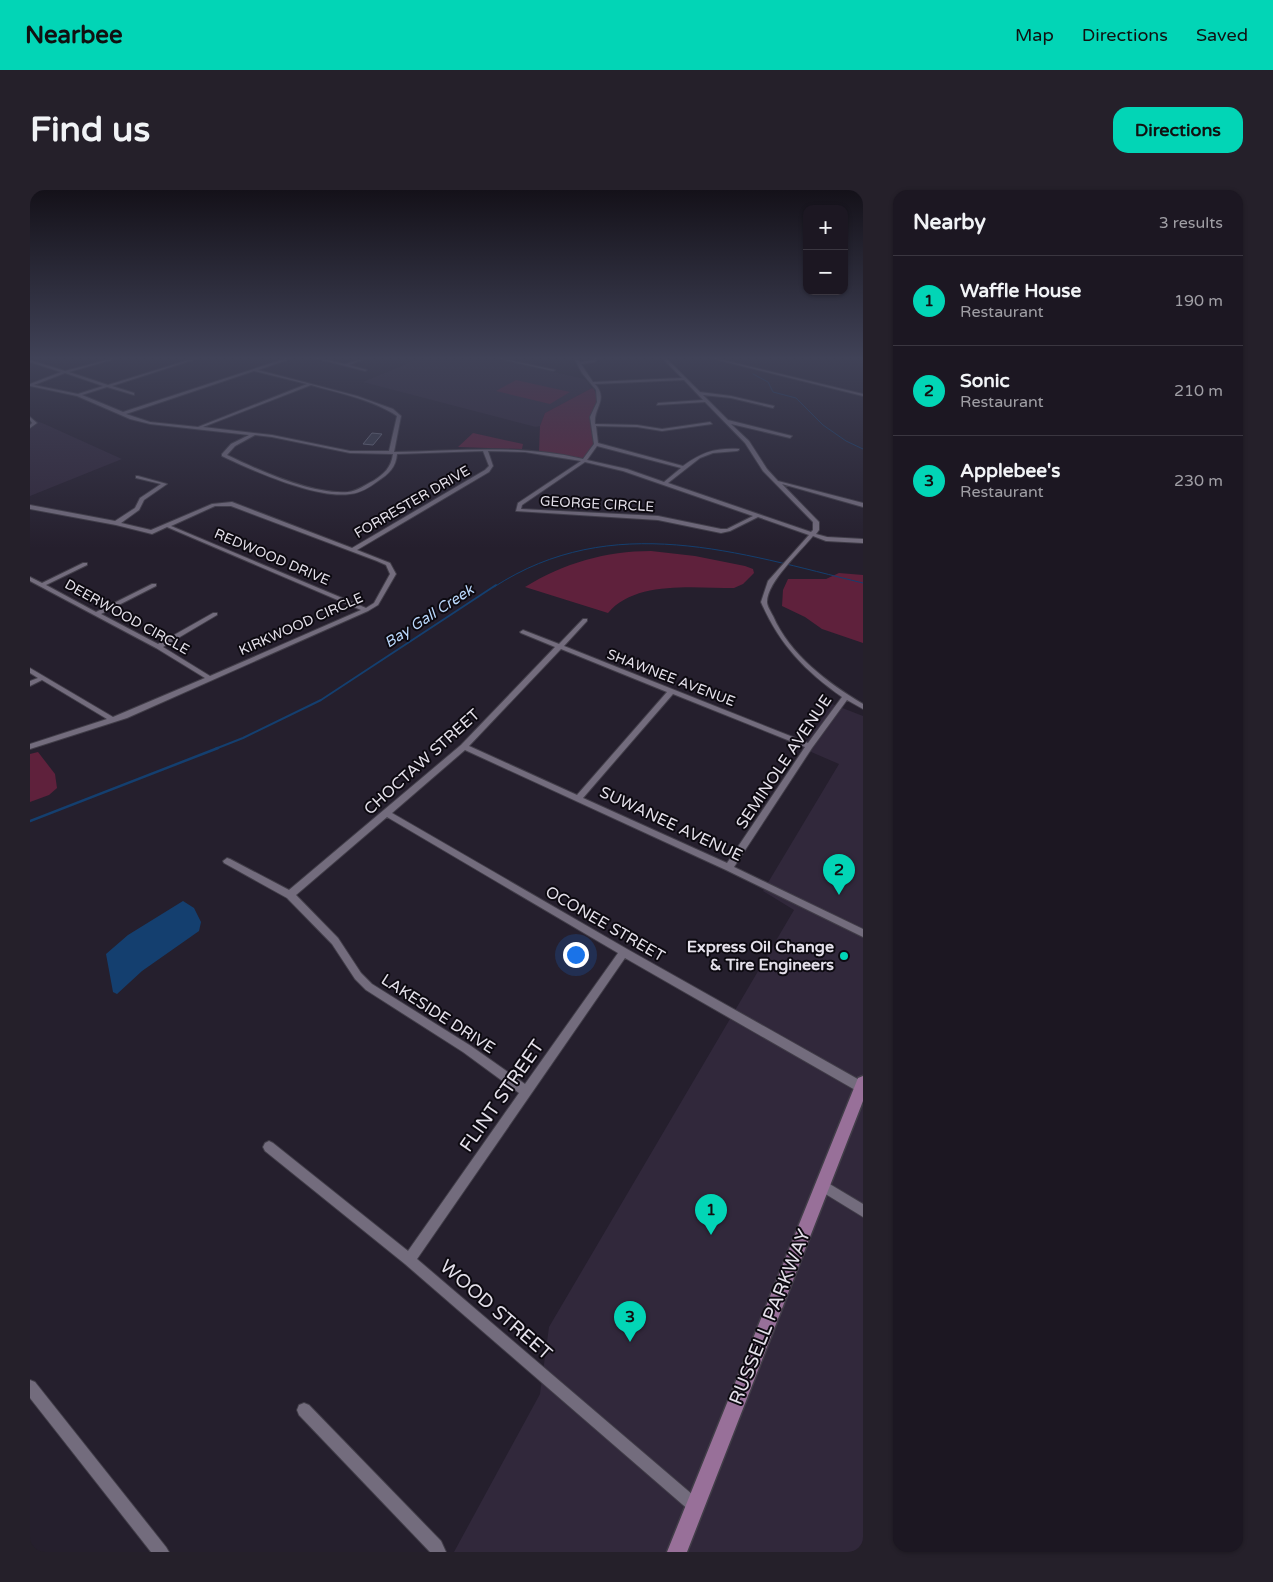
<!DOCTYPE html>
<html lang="en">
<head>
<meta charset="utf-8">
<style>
  body { margin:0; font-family:"Varela Round",sans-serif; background:#25202a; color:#f1f3f6 }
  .controls { position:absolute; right:15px; top:15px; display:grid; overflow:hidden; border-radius:10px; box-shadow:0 1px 4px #0004 }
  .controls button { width:45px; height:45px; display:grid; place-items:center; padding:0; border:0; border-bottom:1px solid #3a3640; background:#1c1722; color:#f1f3f6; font:25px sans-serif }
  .you { position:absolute; left:545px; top:764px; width:18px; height:18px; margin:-12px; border:4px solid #fff; border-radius:50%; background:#1a73e8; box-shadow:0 0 0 8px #1a73e833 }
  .badge { display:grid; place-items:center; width:32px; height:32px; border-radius:50%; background:#02d5b6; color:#111; font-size:16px; font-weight:700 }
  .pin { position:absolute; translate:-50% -41px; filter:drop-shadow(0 1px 2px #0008) }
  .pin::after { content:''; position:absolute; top:26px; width:18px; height:15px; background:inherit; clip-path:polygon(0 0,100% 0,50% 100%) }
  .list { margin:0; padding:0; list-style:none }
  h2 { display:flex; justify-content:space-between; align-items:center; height:65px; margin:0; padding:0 20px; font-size:21px }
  h2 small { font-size:16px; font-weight:400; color:#a09fa5 }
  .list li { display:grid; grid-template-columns:32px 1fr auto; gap:15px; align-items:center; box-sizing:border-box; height:90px; padding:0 20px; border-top:1px solid #3a3640 }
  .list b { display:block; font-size:19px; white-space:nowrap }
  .list p { margin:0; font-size:16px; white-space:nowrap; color:#a09fa5 }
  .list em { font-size:16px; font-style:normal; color:#a09fa5 }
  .map { position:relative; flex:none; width:833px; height:1362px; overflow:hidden; border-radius:15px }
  header { display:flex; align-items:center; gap:30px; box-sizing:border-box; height:70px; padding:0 25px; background:#02d5b6; color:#111 }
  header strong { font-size:24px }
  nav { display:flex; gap:28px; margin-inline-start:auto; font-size:18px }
  .intro { display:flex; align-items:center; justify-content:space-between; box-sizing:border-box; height:120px; padding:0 30px }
  h1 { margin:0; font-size:35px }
  .button { padding:12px 22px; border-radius:15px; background:#02d5b6; color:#111; font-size:18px; font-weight:700 }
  main { display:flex; gap:30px; padding:0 30px }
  aside { flex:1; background:#1c1722; border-radius:15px; box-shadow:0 1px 4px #0004 }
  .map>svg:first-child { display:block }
</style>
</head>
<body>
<header>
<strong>Nearbee</strong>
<nav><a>Map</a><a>Directions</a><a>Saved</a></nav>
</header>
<div class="intro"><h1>Find us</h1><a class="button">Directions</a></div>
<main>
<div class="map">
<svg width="833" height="1362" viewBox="0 0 833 1362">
  <rect width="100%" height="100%" fill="#251f2d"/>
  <g fill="#31283b">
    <path d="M 391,168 L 461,168 L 555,189 L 562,198 L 515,223 L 510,236 L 506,237 L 333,192 Z"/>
    <path d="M 0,228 L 19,236 L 92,269 L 0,306 Z"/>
    <path d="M 802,514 L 833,526 L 833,1362 L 424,1362 L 510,1204 L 519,1137 L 764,720 L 733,701 L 809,574 L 772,558 Z"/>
  </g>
  <g fill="#5f213c">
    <path d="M 486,190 L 540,202 L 520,214 L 466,201 Z"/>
    <path d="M 562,198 L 564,199 L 569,212 L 561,227 L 566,254 L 555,269 L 509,262 L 510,236 L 515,223 Z"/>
    <path d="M 443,243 L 493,254 L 492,259 L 428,257 Z"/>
    <path d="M 621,361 L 665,366 L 715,376 L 723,379 L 724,383 L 713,394 L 704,398 C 665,398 605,390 578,423 L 495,397 C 534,373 576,361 621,361 Z"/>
    <path d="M 809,383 L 833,385 L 833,453 L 792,439 L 775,427 L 752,416 L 753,400 L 758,389 L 796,389 Z"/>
    <path d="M 8,562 L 25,584 L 27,598 L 19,605 L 0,612 L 0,564 Z"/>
  </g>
  <path fill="#143f6f" d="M 153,711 L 164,718 L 171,732 L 169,741 L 112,781 L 87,804 L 83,802 L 76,764 L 98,745 Z"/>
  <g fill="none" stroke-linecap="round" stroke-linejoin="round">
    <g stroke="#143f6f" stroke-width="1">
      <path d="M 723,184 L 738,192 L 743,202 L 766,208 L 793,235 L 816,251 L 833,259"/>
      <path d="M 464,397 C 582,320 709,363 833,393"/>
    </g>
    <path stroke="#143f6f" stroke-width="2" d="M 185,559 L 213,548 L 291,510 L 466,395"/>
    <path stroke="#143f6f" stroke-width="2.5" d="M 0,631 L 188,558"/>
  </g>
  <path fill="#393b4b" stroke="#707284" d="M 342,243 L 352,244 L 343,255 L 333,254 Z"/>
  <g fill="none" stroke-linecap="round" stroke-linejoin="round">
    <defs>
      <g id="minor">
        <path d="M 84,168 L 88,168 L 39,182 L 78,195 L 165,168 L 169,168 L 82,196 L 104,203 L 104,205 L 77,197 L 52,205 L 93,222 L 257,168 L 261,168 L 260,169 L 228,180 L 327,206 L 363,219 L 371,226 L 364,262 C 427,261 491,254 553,269 L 564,254 L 560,227 L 567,212 L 566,200 L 552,183 L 544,168 L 548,168 L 550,172 L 563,170 L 564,168 L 568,168 L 565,172 L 551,174 L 563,192 L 652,188 L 632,168 L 636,168 L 670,202 L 701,206 L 744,216 L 743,218 L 701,208 L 673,205 L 698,230 L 762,246 L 760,248 L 701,234 L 719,251 L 737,279 L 748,291 L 833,313 L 833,317 L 752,294 L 789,332 L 789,340 L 786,344 L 797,347 L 833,349 L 833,353 L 796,351 L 783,346 C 771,361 737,392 737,412 C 737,416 741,422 743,426 C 760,465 798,493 833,514 L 833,519 L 817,510 L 782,558 L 704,677 L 833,739 L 833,747 L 696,680 L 435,560 L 362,623 L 597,759 L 833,892 L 833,901 L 827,901 L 595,768 L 387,1069 L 670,1311 L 673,1316 L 670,1321 L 665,1324 L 660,1321 L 375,1074 L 235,961 L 233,957 L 235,953 L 239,951 L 243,953 L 378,1061 L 489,903 L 433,862 L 336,800 L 325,789 L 302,754 L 257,708 L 194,673 L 193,671 L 197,668 L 200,669 L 259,700 L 431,555 L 525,457 L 491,443 L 490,442 L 493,440 L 529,454 L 553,429 L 557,429 L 557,431 L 534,456 L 778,553 L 812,507 C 775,481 749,454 731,412 L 738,391 L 779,345 L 728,327 L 700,341 L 691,343 L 628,330 L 486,321 L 488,313 L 551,271 L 495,262 L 458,261 L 463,276 L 459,282 L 327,360 L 360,373 L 366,384 L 348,415 L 338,421 L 97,528 L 0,559 L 0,554 L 77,529 L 12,490 L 0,496 L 0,491 L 8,488 L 0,483 L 0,478 L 83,527 L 175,488 L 126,458 L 0,391 L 0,387 L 12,393 L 53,373 L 57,373 L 57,375 L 16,395 L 66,422 L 122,394 L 126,394 L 126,396 L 71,424 L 128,454 L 183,423 L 187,423 L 187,425 L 133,457 L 180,486 L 331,420 L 137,337 L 122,344 L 86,335 L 0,319 L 0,315 L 85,331 L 105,318 L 110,308 L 131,294 L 106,288 L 106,286 L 108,286 L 137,294 L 114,310 L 109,320 L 91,333 L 121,340 L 182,314 L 202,312 L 322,358 L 455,280 L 459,276 L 453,261 L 367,264 C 366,277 359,284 348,291 C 340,297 331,303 320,304 C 287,309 223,281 192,266 L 192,264 L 201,254 L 219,245 L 120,234 L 100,229 L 47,206 L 0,196 L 0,194 L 31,182 L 0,172 L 0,170 L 35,181 ZM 224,181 L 277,194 L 168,237 L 120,232 L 96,224 ZM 35,183 L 73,196 L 48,204 L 4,195 ZM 654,190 L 673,210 L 628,213 L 627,215 L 675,212 L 715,253 L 733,281 L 783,332 L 783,340 L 781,342 L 638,293 L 670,268 L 683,263 L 707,261 L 709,260 L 709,259 C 685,258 672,262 653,276 L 568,253 L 566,236 L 607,237 L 632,241 L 682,234 L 680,232 L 632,239 L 607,235 L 565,234 C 563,218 579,210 565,194 ZM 281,195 C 308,203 344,210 367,226 L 359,261 L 320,261 L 242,245 L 173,237 ZM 225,245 L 242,247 L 320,263 L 363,264 C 361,278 354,284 343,291 C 335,295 327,301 318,302 C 283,305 228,280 197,265 L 205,256 ZM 567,256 L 651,278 L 634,292 L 597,279 L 557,270 ZM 555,272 L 593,281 L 723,326 L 697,339 L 691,339 L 628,326 L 491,319 L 492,315 ZM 185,316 L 201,316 L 347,371 L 356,375 L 360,384 L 344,413 L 336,418 L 141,336 ZM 531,459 L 637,502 L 547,605 L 439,556 ZM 643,504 L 775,557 L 697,673 L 553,608 ZM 357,627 L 588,763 L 495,894 L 441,856 L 342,794 L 331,783 L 308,748 L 266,705 Z"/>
        <path d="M 284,168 L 289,168 L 315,174 L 337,168 L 319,175 L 337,180 L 335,181 Z"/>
        <path d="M 465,168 L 470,168 L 525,180 L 523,181 Z"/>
        <path d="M 680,168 L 685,168 L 833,204 L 833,206 Z"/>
        <path d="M 0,227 L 7,233 L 0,238 L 0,235 L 2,233 L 0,230 Z"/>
        <path d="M 793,990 L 833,1014 L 833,1027 L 789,1000 L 787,996 L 789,992 Z"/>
        <path d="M 0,1190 L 5,1192 L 136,1357 L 139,1362 L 121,1362 L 0,1208 Z"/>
        <path d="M 274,1213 L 279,1215 L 411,1351 L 416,1362 L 400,1362 L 269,1225 L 267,1220 L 269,1215 Z"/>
      </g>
      <path id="major" d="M 833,886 L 833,911 L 657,1362 L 637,1362 L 826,893 L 828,888 Z"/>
    </defs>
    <use href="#minor" stroke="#413d48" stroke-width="2"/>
    <use href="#major" stroke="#413d48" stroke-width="3"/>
    <use href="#minor" fill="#736c7d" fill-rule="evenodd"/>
    <use href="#major" fill="#987099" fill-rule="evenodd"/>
  </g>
  <linearGradient id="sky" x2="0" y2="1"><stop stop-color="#141119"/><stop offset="0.47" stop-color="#404257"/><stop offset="1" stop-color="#404257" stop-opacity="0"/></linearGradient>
  <rect width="833" height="358" fill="url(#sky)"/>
  <circle fill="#02d5b6" stroke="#0d0a11" stroke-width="2" cx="814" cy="766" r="5"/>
  <g text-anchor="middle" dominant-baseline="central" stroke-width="4" stroke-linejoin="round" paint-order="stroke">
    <g font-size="14" fill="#e4e0ea" stroke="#0d0a11">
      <text transform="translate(382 312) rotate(-30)">FORRESTER DRIVE</text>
      <text transform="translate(567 314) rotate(3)">GEORGE CIRCLE</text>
      <text transform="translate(242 367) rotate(23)">REDWOOD DRIVE</text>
      <text transform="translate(97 427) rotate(29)">DEERWOOD CIRCLE</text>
      <text transform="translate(271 434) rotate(-24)">KIRKWOOD CIRCLE</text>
      <text transform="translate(641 488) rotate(21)">SHAWNEE AVENUE</text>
    </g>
    <g font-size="15" font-style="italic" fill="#bad8fc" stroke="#0d0a11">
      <text transform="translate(399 426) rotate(-33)">Bay Gall Creek</text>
    </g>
    <g font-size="16" fill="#e4e0ea" stroke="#0d0a11">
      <text transform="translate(392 572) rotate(-42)">CHOCTAW STREET</text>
      <text transform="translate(754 572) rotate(-56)">SEMINOLE AVENUE</text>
      <text transform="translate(641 634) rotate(25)">SUWANEE AVENUE</text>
      <text transform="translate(575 734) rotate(30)">OCONEE STREET</text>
      <text transform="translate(408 824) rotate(33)">LAKESIDE DRIVE</text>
    </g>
    <g font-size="16" font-weight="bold" fill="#e4e0ea" stroke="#0d0a11" text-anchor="end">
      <text x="804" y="757">Express Oil Change<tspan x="804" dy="18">&amp; Tire Engineers</tspan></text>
    </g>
    <g font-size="19" fill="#e4e0ea" stroke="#0d0a11">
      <text transform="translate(472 906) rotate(-55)">FLINT STREET</text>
      <text transform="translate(466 1120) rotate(41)">WOOD STREET</text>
      <text transform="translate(740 1127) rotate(-68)">RUSSELL PARKWAY</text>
    </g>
  </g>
</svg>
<div class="controls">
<button>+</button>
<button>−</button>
</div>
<div class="you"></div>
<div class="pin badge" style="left:681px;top:1045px">1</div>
<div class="pin badge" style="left:809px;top:705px">2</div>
<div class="pin badge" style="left:600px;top:1152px">3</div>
</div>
<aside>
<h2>Nearby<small>3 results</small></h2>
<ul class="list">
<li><span class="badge">1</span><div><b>Waffle House</b><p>Restaurant</p></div><em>190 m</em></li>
<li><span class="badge">2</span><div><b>Sonic</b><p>Restaurant</p></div><em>210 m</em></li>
<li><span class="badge">3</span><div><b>Applebee's</b><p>Restaurant</p></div><em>230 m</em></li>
</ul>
</aside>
</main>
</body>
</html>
